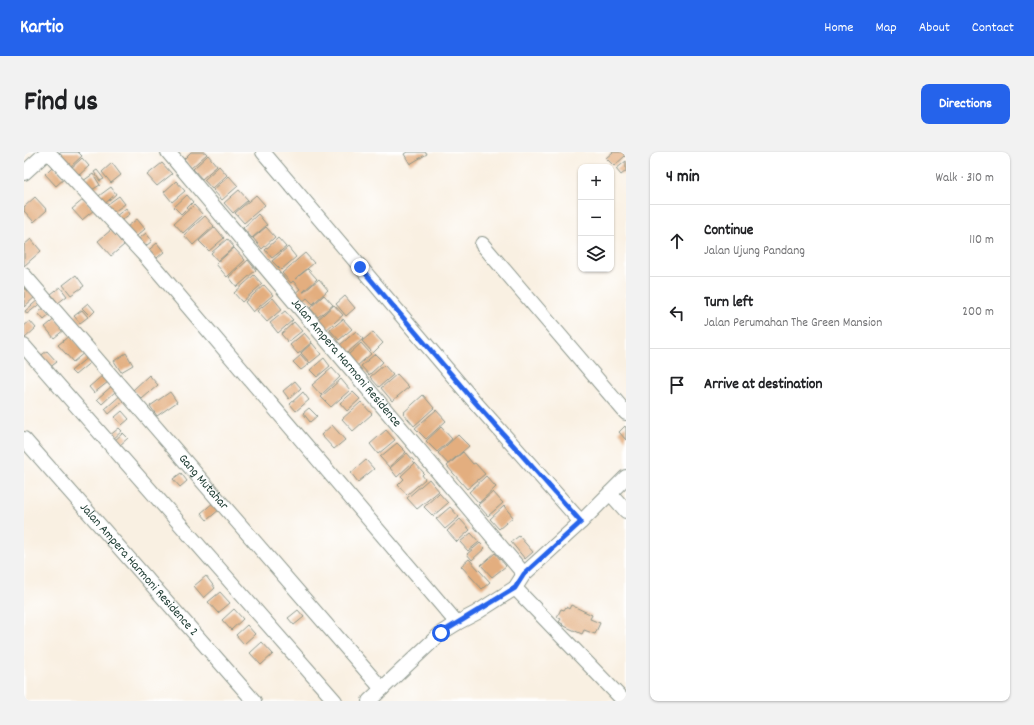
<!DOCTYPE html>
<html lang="en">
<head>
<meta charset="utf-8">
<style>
  body { margin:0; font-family:Dekko,sans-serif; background:#f2f2f2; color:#202124 }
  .controls { position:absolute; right:12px; top:12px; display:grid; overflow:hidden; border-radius:8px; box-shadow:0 1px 3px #0004 }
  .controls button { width:36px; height:36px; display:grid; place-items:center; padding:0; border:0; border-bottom:1px solid #e0e0e0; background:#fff; color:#202124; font:20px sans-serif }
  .stop { position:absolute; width:12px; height:12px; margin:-9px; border:3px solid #2563eb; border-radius:50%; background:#fff }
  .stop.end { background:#2563eb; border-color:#fff; box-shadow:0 1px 4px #0008 }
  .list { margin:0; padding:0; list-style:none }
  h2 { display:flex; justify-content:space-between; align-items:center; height:52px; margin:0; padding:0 16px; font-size:17px }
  h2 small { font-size:13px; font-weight:400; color:#757577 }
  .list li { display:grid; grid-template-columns:26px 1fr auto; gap:12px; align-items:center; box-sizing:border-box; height:72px; padding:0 16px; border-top:1px solid #e0e0e0 }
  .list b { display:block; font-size:15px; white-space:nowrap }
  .list p { margin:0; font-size:13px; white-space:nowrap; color:#757577 }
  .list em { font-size:13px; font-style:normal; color:#757577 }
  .icon { flex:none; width:22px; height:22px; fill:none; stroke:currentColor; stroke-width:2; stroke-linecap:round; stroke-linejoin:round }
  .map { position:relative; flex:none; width:602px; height:549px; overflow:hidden; border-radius:8px }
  header { display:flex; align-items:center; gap:24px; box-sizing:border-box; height:56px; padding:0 20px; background:#2563eb; color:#fff }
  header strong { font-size:19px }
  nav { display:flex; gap:22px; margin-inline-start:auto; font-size:14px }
  .intro { display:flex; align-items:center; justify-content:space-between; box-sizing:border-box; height:96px; padding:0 24px }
  h1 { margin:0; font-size:28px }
  .button { padding:10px 18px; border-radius:8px; background:#2563eb; color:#fff; font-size:14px; font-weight:700 }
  main { display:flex; gap:24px; padding:0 24px }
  aside { flex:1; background:#fff; border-radius:8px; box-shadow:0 1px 3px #0004 }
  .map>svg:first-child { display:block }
</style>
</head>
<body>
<header>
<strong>Kartio</strong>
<nav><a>Home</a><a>Map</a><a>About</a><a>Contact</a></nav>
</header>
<div class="intro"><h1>Find us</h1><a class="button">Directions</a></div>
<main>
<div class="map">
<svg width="602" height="549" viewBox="0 0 602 549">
  <rect width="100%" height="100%" fill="#fff"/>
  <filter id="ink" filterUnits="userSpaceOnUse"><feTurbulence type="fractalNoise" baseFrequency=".025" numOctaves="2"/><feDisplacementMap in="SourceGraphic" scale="8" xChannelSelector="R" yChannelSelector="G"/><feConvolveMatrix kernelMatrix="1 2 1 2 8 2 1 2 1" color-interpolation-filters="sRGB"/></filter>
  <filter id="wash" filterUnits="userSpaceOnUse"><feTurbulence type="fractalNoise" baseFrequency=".012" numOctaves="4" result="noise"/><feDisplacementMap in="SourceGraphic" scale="16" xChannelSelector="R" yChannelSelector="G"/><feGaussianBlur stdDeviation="0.9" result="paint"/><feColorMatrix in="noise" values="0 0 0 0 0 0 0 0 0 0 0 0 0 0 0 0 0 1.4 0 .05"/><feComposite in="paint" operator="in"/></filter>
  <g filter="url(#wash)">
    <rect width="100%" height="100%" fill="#f9f0e2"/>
    <g id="blocks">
      <g fill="#e3ae7f">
        <path d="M 36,0 L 54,0 L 58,4 L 45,16 L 33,3 Z"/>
        <path d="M 167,0 L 181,0 L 183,2 L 167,16 L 160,7 Z"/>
        <path d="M 383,0 L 402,0 L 403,2 L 386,12 L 380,2 Z"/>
        <path d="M 589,0 L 598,0 L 601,4 L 590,14 L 582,6 Z"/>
        <path d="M 184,3 L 193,14 L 178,27 L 169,17 Z"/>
        <path d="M 58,6 L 65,14 L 53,25 L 46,17 Z"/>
        <path d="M 602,9 L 602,19 L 597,23 L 592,17 Z"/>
        <path d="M 88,11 L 97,23 L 87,31 L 78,20 Z"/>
        <path d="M 138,11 L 148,22 L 133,34 L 123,23 Z"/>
        <path d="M 29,14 L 41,26 L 32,34 L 21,22 Z"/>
        <path d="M 195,14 L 203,23 L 188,37 L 180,28 Z"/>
        <path d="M 73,18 L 80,27 L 76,29 L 70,20 Z"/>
        <path d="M 69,22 L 76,33 L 66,39 L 59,29 Z"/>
        <path d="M 205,24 L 214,34 L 198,48 L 189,38 Z"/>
        <path d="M 152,29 L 161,39 L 148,50 L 140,40 Z"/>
        <path d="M 87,35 L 92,42 L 78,54 L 72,46 Z"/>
        <path d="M 215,38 L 224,48 L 209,61 L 200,51 Z"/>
        <path d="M 163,43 L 169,50 L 157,62 L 150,55 Z"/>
        <path d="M 232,43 L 241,53 L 220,71 L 211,61 Z"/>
        <path d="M 95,44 L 101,52 L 87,62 L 81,54 Z"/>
        <path d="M 11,45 L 23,58 L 10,70 L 0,59 L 0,55 Z"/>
        <path d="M 60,47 L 70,58 L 58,68 L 48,57 Z"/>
        <path d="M 170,53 L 179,63 L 159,81 L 150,71 Z"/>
        <path d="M 102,56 L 106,62 L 95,70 L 91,65 Z"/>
        <path d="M 234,62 L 243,73 L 228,86 L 219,76 Z"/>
        <path d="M 181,64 L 190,74 L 169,93 L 160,83 Z"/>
        <path d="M 113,67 L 121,77 L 107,89 L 98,79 Z"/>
        <path d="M 191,75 L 200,86 L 185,99 L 175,89 Z"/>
        <path d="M 242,75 L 251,85 L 238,97 L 229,86 Z"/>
        <path d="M 87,78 L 100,93 L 87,104 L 74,89 Z"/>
        <path d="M 122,81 L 128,89 L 117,98 L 111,90 Z"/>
        <path d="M 254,86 L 262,95 L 248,106 L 241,98 Z"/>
        <path d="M 7,87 L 17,99 L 0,114 L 0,93 Z"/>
        <path d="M 203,87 L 210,95 L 194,109 L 187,101 Z"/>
        <path d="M 133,91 L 140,100 L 127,111 L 120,102 Z"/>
        <path d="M 264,95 L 272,105 L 257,118 L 248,109 Z"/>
        <path d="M 210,96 L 221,108 L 203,125 L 192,112 Z"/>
        <path d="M 281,101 L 290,111 L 271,127 L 284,117 L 293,127 L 279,140 L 280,140 L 295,127 L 304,138 L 289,152 L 283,146 L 277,151 L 270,142 L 276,137 L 269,129 L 267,131 L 258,121 Z"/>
        <path d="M 224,108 L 232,118 L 213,135 L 205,125 Z"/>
        <path d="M 52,123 L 60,134 L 47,143 L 39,133 Z"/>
        <path d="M 230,123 L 238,132 L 218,150 L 210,141 Z"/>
        <path d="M 0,133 L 12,144 L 0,155 Z"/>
        <path d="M 240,133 L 249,143 L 229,160 L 221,150 Z"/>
        <path d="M 36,135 L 43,144 L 34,151 L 27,142 Z"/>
        <path d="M 300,143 L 309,153 L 294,165 L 286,156 Z"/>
        <path d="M 321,144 L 331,156 L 322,164 L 312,152 Z"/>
        <path d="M 249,146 L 258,157 L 243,170 L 233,159 Z"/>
        <path d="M 15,147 L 18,150 L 3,162 L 1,159 Z"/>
        <path d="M 64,151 L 71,159 L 66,164 L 58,156 Z"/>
        <path d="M 310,153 L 319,163 L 301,179 L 292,169 Z"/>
        <path d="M 22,154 L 28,161 L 20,168 L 14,161 Z"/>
        <path d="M 58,158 L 64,165 L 56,171 L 50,164 Z"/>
        <path d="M 261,159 L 269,168 L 254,181 L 246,171 Z"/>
        <path d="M 32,166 L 41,177 L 30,186 L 21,175 Z"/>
        <path d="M 319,167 L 328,177 L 315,188 L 306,178 Z"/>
        <path d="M 6,169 L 12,176 L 0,187 L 0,174 Z"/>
        <path d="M 270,170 L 278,179 L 264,190 L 257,182 Z"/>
        <path d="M 332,179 L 339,187 L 323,201 L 316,193 Z"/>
        <path d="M 349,180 L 359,191 L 349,201 L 338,189 Z"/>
        <path d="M 280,181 L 288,190 L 274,202 L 266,193 Z"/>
        <path d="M 46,183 L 61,200 L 49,210 L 34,193 Z"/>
        <path d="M 288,191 L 297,202 L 286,211 L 277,201 Z"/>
        <path d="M 337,191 L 347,202 L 333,214 L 324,203 Z"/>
        <path d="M 23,199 L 33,210 L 25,216 L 15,205 Z"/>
        <path d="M 102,201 L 109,213 L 97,220 L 90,209 Z"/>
        <path d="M 351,202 L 359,210 L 345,223 L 337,214 Z"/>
        <path d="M 277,203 L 285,212 L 277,218 L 269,210 Z"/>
        <path d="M 65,204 L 69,208 L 51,223 L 47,219 Z"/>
        <path d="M 300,206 L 306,214 L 293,225 L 286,218 Z"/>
        <path d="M 360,213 L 369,223 L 355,235 L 346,225 Z"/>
        <path d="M 308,216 L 316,225 L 297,243 L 288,233 Z"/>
        <path d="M 373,222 L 385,235 L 368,249 L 357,236 Z"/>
        <path d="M 79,223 L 84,230 L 70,241 L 65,235 Z"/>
        <path d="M 125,223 L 134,233 L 118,247 L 109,238 Z"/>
        <path d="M 317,227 L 326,238 L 307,255 L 297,245 Z"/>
        <path d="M 271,229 L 277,236 L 265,247 L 259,239 Z"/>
        <path d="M 89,233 L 93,238 L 78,252 L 73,247 Z"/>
        <path d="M 146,240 L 153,250 L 133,264 L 126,254 Z"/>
        <path d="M 279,240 L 285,248 L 272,259 L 266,252 Z"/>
        <path d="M 329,240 L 336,247 L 323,259 L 316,251 Z"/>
        <path d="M 98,242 L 102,247 L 85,262 L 81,257 Z"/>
        <path d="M 399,243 L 410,256 L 390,274 L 379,261 Z"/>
        <path d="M 337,250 L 348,262 L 329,279 L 318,267 Z"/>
        <path d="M 285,256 L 293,264 L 286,270 L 279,261 Z"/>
        <path d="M 412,258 L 422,269 L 402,287 L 391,276 Z"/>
        <path d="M 98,259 L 105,267 L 98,273 L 91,265 Z"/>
        <path d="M 308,273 L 321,288 L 310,297 L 297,283 Z"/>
        <path d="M 601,274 L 602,276 L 602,288 L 595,280 Z"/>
        <path d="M 417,275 L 428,287 L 413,300 L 402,289 Z"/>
        <path d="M 95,276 L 98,279 L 88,288 L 85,284 Z"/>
        <path d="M 362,278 L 371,288 L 354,302 L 346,292 Z"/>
        <path d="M 99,281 L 104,286 L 95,294 L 90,289 Z"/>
        <path d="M 434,283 L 445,294 L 424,312 L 414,301 Z"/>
        <path d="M 373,291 L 382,300 L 365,315 L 356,305 Z"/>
        <path d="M 439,300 L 449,312 L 451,311 L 461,322 L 443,337 L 423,314 Z"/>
        <path d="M 383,301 L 390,309 L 373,325 L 366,316 Z"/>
        <path d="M 342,308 L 350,317 L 334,330 L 327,321 Z"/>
        <path d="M 391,311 L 400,321 L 398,323 L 401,327 L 383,343 L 374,333 L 380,327 L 377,324 Z"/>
        <path d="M 157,321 L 163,329 L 156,335 L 149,327 Z"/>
        <path d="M 462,324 L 472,335 L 455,351 L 445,340 Z"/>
        <path d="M 405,327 L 415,339 L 393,357 L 383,346 Z"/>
        <path d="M 469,340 L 479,351 L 464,364 L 454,353 Z"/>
        <path d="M 415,341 L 424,351 L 409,364 L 400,355 Z"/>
        <path d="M 190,350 L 196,357 L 183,368 L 177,361 Z"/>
        <path d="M 480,354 L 489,365 L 475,377 L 466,367 Z"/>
        <path d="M 426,355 L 435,365 L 421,377 L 412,367 Z"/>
        <path d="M 436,367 L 446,378 L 433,390 L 423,379 Z"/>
        <path d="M 447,381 L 455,390 L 444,399 L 436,390 Z"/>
        <path d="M 495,384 L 509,400 L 501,407 L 487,390 Z"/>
        <path d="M 456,391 L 461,396 L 448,408 L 443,402 Z"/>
        <path d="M 471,401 L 482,414 L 468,425 L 457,413 Z"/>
        <path d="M 445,407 L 466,430 L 458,437 L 437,414 Z"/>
        <path d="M 182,424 L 191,436 L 180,446 L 170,434 Z"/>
        <path d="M 196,440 L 206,451 L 194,461 L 184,450 Z"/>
        <path d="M 547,453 L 568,463 L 566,467 L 576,471 L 571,482 L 560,478 L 558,482 L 538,473 L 539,472 L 535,470 L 537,467 L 533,465 L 537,457 L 540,458 L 542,455 L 545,457 Z"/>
        <path d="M 210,457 L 219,467 L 207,478 L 198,468 Z"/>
        <path d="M 274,458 L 280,465 L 270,473 L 264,466 Z"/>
        <path d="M 223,473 L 231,482 L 220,492 L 212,483 Z"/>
        <path d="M 238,490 L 249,502 L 237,513 L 226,501 Z"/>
      </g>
    </g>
  </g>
  <g filter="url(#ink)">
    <use href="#blocks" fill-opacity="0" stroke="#8c968b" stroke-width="1"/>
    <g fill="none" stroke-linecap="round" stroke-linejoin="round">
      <defs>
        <g id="minor">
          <path d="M 24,0 L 122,105 L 433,471"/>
          <path id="s1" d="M 144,0 L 500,422"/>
          <path d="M 239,0 L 450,249 L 557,370"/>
          <path d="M 0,21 L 23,0"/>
          <path d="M 458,92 L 602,261"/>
          <path id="s2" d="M 0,123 L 358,537"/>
          <path d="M 0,194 L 311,549"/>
          <path id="s3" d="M 0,287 L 230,549"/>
          <path d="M 586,341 L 602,359"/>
          <path d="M 491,436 L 600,549"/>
          <path d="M 345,549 L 417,481 L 433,471 L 452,461 L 491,436 L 500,422 L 557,370 L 602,325"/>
        </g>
      </defs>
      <use href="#minor" stroke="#8c968b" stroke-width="16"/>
      <use href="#minor" stroke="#fff" stroke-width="14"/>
    </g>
  </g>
  <g fill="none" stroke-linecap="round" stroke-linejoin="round" filter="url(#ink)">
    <path stroke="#2563eb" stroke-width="5" d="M 336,115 L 450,249 L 557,370 L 500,422 L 491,436 L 417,481"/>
  </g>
  <g text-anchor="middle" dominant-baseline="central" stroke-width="3.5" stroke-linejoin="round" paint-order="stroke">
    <g font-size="13" fill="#1f3d34" stroke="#fff">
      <text stroke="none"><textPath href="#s1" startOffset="276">Jalan Ampera Harmoni Residence</textPath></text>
      <text stroke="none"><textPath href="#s2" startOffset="274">Gang Mutahar</textPath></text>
      <text stroke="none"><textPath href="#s3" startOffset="174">Jalan Ampera Harmoni Residence 2</textPath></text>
    </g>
  </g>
</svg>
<div class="controls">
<button>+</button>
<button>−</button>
<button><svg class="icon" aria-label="layers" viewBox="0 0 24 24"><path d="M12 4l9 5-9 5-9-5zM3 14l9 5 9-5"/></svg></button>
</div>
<div class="stop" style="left:417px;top:481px"></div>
<div class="stop end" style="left:336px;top:115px"></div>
</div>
<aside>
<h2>4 min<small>Walk · 310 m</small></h2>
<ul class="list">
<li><svg class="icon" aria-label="ahead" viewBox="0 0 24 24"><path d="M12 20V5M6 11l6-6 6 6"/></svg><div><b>Continue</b><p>Jalan Ujung Pandang</p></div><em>110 m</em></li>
<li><svg class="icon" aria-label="left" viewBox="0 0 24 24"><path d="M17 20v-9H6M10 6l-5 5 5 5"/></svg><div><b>Turn left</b><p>Jalan Perumahan The Green Mansion</p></div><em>200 m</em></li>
<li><svg class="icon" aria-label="arrive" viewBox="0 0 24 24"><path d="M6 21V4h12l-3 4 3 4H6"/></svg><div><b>Arrive at destination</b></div></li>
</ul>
</aside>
</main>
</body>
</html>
